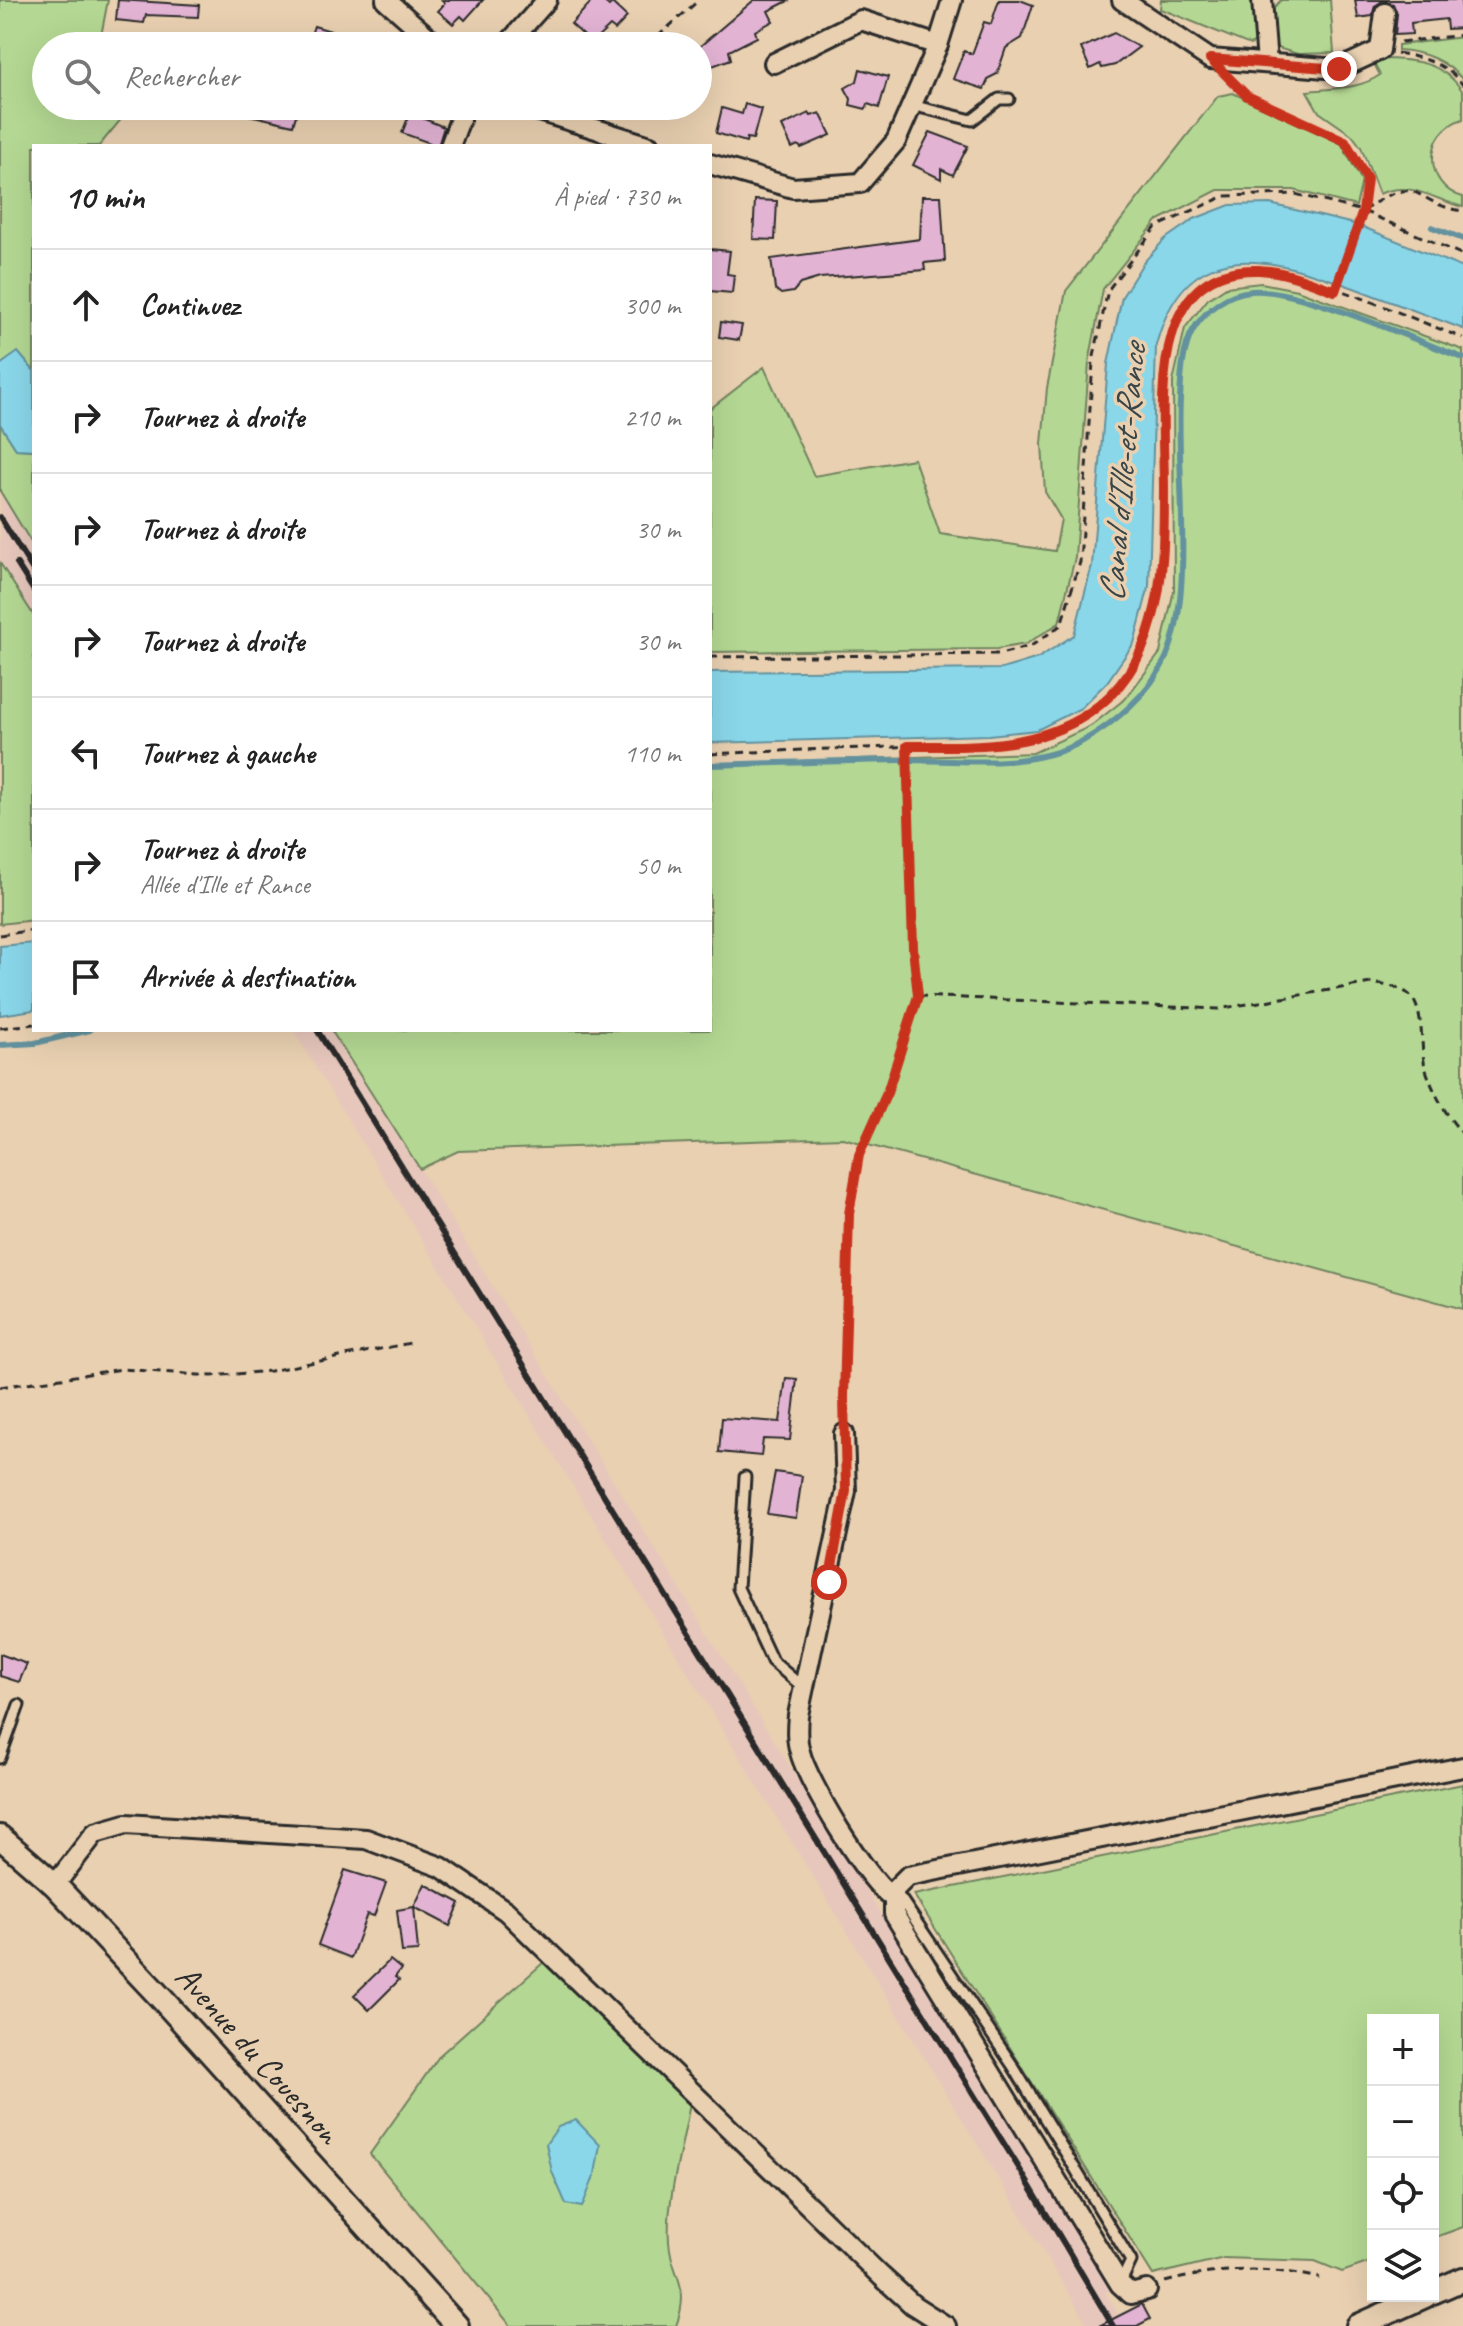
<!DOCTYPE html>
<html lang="fr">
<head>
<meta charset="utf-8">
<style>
  body { margin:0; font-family:Caveat,sans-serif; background:#f2f2f2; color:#222 }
  .controls { position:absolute; right:24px; bottom:24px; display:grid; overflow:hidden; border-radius:0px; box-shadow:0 8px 32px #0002 }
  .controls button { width:72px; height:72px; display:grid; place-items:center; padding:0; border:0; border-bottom:2px solid #e0e0e0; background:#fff; color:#222; font:40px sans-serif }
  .stop { position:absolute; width:24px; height:24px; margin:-18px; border:6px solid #c8321e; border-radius:50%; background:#fff }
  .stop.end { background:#c8321e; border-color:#fff; box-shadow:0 2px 8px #0008 }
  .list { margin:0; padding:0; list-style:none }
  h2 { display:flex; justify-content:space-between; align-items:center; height:104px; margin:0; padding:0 32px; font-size:34px }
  h2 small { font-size:26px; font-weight:400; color:#767676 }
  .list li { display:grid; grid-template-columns:52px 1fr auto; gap:24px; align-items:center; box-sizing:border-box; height:112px; padding:0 32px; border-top:2px solid #e0e0e0 }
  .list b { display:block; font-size:30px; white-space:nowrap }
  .list p { margin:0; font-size:26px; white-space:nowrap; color:#767676 }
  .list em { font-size:26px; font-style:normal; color:#767676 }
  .icon { flex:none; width:44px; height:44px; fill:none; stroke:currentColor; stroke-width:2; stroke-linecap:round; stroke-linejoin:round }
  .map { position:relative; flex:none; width:1463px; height:2326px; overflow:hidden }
  .search { position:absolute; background:#fff; box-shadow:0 8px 32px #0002; left:32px; top:32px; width:680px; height:88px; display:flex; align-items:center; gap:20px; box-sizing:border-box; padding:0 28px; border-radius:44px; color:#767676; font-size:30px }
  .panel { position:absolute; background:#fff; box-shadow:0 8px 32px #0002; left:32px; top:144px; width:680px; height:888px; border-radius:0px }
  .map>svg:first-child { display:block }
</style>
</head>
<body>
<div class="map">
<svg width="1463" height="2326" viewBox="0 0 1463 2326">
  <rect width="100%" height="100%" fill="#e9d0b1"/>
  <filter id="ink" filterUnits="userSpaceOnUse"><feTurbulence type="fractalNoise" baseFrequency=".0125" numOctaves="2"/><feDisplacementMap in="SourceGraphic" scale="16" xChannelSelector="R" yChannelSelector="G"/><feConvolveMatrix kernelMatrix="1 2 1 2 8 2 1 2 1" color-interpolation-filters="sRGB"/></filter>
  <g filter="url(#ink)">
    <g fill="#e7c7bc">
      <path d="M 0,491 L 34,547 L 34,616 L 0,563 Z"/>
      <path d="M 293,1030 L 331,1030 L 420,1169 L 1113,2288 L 1105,2293 L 1126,2326 L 1089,2326 Z"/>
    </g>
    <g fill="#b4d893" stroke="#70825f" stroke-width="2">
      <path d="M 0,0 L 108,0 L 100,41 L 105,46 L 46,46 L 46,106 L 132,106 L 99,146 L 34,146 L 34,371 L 18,353 L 0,365 Z"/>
      <path d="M 1161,0 L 1252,0 L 1256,42 L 1250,45 L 1171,13 L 1160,9 Z"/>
      <path d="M 1281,0 L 1330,0 L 1334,53 L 1298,54 L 1274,47 L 1269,13 Z"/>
      <path d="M 1463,37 L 1463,80 C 1447,61 1423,51 1398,50 L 1398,45 Z"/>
      <path d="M 1379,59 C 1412,59 1443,61 1463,92 L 1463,119 C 1423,131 1423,186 1463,197 L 1463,207 C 1432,199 1411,180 1379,194 L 1361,147 L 1352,135 L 1319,112 L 1307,91 C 1332,88 1358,90 1380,75 L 1374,64 Z"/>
      <path d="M 1233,93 L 1341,143 L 1362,181 L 1356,206 L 1294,190 L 1218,190 L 1157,221 L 1103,289 L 1089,363 L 1075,557 L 1059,623 L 1026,644 L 997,649 L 710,652 L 710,409 L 764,367 L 814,476 L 914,459 L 940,534 L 1055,551 L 1061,519 L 1045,492 L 1042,444 L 1047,388 L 1066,291 L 1218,96 Z"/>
      <path d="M 1261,283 L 1297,290 L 1463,350 L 1463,1309 L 843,1138 L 458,1151 L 420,1169 L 331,1030 L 710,1030 L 710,764 L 1033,753 L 1091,726 L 1126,698 L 1160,653 L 1174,590 L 1173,382 L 1185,328 L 1208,299 L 1226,287 Z"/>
      <path d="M 0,424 L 16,449 L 34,450 L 34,547 L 0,491 Z"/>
      <path d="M 0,563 L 34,616 L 34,920 L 0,924 Z"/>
      <path d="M 1463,1784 L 1463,2227 L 1433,2238 L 1433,2020 L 1373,2020 L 1373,2261 L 1342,2272 L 1315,2261 L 1224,2258 L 1153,2275 L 914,1895 Z"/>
      <path d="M 545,1961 L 690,2103 C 683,2145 666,2200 669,2241 C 671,2278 692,2283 676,2326 L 511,2326 L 370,2154 L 440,2055 Z"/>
    </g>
    <g fill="#8ad7ea" stroke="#64929e" stroke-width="2">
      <path d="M 1270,204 L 1358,225 L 1463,268 L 1463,329 C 1427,315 1390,302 1354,288 C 1270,257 1186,232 1156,345 L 1149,586 L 1134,643 L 1107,682 L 1081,708 L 1037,730 L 989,735 L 710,743 L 710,672 L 1002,669 L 1038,658 L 1074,635 L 1092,565 L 1108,364 L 1122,297 L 1143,263 L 1165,239 L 1194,219 L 1230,205 Z"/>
      <path d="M 18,352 L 34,371 L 34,450 L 16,449 L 0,424 L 0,365 Z"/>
      <path d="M 34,943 L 34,1010 L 0,1015 L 0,946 Z"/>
      <path d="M 576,2120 L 600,2145 L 595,2174 L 582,2207 L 566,2204 L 552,2172 L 546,2144 L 558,2127 Z"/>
    </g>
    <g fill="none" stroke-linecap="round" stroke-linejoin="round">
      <g stroke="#64929e" stroke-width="6">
        <path d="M 1432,227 L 1463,239"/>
        <path d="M 710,765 C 774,763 839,761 903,760 C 961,760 1029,770 1081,742 C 1115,723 1149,694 1166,658 C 1195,593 1176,474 1180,400 C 1181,378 1182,349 1193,330 C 1206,309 1228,293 1251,291 C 1294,286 1417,341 1463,358"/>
        <path d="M 0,1045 L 35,1043 L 90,1030"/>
      </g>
    </g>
    <g fill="#e3b3d4" stroke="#2b2b2b" stroke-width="2">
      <path d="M 118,0 L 199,5 L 198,17 L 146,15 L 144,23 L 116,20 Z"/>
      <path d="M 442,0 L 483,0 L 465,20 L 461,16 L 453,24 L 438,11 L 445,3 Z"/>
      <path d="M 593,0 L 602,0 L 609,6 L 612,3 L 627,17 L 615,30 L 610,26 L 592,43 L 571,24 Z"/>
      <path d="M 754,0 L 790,0 L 768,11 L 773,21 L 755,31 L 757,37 L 729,51 L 731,59 L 712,66 L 698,100 L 698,48 Z"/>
      <path d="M 999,0 L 1020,0 L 1033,5 L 1022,38 L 1006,48 L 997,74 L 989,78 L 984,89 L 953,79 L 964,51 L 972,54 L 984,22 L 991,24 Z"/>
      <path d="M 1355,0 L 1461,0 L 1463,28 L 1447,29 L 1446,19 L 1411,23 L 1412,34 L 1395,35 L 1397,14 L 1393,4 L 1381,2 L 1375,6 L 1372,16 L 1358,18 Z"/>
      <path d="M 314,26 L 341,34 L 337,46 L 307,46 Z"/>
      <path d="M 1114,33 L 1139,47 L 1115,65 L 1102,68 L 1100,64 L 1090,69 L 1081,48 Z"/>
      <path d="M 860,69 L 888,77 L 879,108 L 868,104 L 866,109 L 850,105 L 851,99 L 845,88 L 857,81 Z"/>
      <path d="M 745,104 L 761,109 L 753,139 L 747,138 L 746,142 L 716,133 L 722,108 L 742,114 Z"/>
      <path d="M 237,106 L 299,106 L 293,125 L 236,112 Z"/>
      <path d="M 410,113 L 444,127 L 438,146 L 402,133 Z"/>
      <path d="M 809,113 L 811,116 L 820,113 L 831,135 L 801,148 L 798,145 L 792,148 L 782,126 Z"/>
      <path d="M 930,132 L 968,146 L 953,175 L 941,169 L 941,179 L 913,165 Z"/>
      <path d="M 922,196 L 941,196 L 945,261 L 924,263 L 925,270 L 820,278 L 800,284 L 793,292 L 781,294 L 775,289 L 771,259 L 920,239 Z"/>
      <path d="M 755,200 L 777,201 L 775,240 L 753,239 Z"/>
      <path d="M 710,249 L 730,251 L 727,274 L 734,275 L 732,293 L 710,291 Z"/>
      <path d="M 721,322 L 742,325 L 739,340 L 719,337 Z"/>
      <path d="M 786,1378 L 797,1379 L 790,1440 L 763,1439 L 761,1456 L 719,1452 L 722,1418 L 780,1422 Z"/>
      <path d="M 775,1472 L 802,1476 L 796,1518 L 767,1514 Z"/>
      <path d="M 0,1654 L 27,1664 L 19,1682 L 0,1676 Z"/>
      <path d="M 345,1870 L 386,1883 L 374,1916 L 367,1914 L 351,1958 L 318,1945 Z"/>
      <path d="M 425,1884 L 460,1903 L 450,1926 L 414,1907 Z"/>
      <path d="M 414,1907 L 418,1951 L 402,1952 L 397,1910 Z"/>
      <path d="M 390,1960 L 401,1969 L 395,1977 L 399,1980 L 369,2010 L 354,1995 Z"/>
      <path d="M 1142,2304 L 1150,2319 L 1137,2326 L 1099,2326 Z"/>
    </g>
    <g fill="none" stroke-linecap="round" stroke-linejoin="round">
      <defs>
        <g id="service">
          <path d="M 911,105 L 972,120 L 999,99 L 1009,99"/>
          <path d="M 745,1477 L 738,1588 L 772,1661 L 805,1689"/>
          <path d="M 0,1758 L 19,1705"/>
          <path d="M 896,1897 L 901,1899 L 1013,2066 L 1131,2261 L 1120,2284"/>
        </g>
        <g id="minor">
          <path d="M 386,0 L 438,46"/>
          <path d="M 1122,0 L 1210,59 L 1339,69 L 1380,50 L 1385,13"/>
          <path d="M 1262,0 L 1267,63"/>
          <path d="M 506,46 L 547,0"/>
          <path d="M 774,63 L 861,20 L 938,45"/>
          <path d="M 523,106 L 650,146"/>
          <path d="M 450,146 L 465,106"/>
          <path d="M 710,164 L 793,188 L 860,183 L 896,141 L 938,45 L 952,0"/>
          <path d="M 844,1434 L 846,1491 L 798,1715 C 797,1727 796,1740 800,1752 C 807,1781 867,1881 892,1897"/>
          <path d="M 55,1885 L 95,1833 L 126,1824 L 366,1839 L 441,1867 L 506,1911 L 881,2276 L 913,2305 L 946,2326"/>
          <path d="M 1147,2290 L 1131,2294 L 1120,2284 L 894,1914 L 894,1890 L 908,1876 L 1463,1767"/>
        </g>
        <g id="tertiary">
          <path d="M 0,1837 L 55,1885 L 161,1998 L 457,2326"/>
          <path d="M 1433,2292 L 1463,2279"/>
          <path d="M 1358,2326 L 1425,2296"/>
        </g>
      </defs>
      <use href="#service" stroke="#2b2b2b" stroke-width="15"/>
      <use href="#minor" stroke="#2b2b2b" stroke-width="24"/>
      <use href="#tertiary" stroke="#2b2b2b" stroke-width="28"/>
      <g stroke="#2b2b2b" stroke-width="3" stroke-dasharray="8 6" stroke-linecap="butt">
        <path d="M 1401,42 L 1463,35"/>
        <path d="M 647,46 L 699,0"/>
        <path d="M 1397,53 C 1423,58 1446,63 1463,85"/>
        <path d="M 1230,78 L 1247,96 L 1345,141 L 1367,179 L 1363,211 L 1335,289"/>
        <path d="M 1363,211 C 1422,169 1411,204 1463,211"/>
        <path d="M 710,657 L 1000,654 L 1031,646 L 1061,625 L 1080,562 L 1093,361 L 1108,290 L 1156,227 L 1225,196 L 1295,194 L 1363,211 L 1463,255"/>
        <path d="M 710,754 C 771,751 831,749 892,747 C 960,744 1025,751 1086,714 C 1121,693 1144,656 1153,617 C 1163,578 1164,532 1164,491 C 1165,418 1143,259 1262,270 C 1320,276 1406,317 1463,338"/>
        <path d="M 0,935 L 34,930"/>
        <path d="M 918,996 L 1218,1009 L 1371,983 C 1383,985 1397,986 1407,993 C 1426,1006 1419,1049 1426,1070 C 1434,1093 1446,1116 1463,1134"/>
        <path d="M 0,1028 L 34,1024"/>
        <path d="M 0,1387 L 122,1369 L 212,1376 L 270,1371 L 415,1342"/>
        <path d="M 844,1418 L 849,1214 L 859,1155 L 887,1093 L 918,996 L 913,948 L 907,746"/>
        <path d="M 1165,2282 C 1218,2268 1267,2266 1320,2278"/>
      </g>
      <use href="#service" stroke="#e9d0b1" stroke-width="9"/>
      <use href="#minor" stroke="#e9d0b1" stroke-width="18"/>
      <use href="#tertiary" stroke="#e9d0b1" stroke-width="22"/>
      <g stroke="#2b2b2b" stroke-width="6">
        <path d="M 0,517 L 34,572"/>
        <path d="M 17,564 L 34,591"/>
        <path d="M 317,1030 L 1019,2168 L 1113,2326"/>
      </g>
    </g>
  </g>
  <g fill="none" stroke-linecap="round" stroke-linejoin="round" filter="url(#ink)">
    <path stroke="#c8321e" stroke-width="10" d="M 829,1582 L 846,1491 L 844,1397 L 849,1214 L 859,1155 L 887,1093 L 918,996 L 913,948 L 907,746 C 970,746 1034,750 1089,713 C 1121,691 1142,658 1152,620 C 1164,580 1164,530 1164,488 C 1164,413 1144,266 1259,270 C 1285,271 1311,282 1335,291 L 1363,211 L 1367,179 L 1345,141 L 1247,96 L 1210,59 L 1339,69"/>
  </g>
  <g text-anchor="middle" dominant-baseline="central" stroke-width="7" stroke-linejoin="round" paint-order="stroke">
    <g font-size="34" fill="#2b2b2b" stroke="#e9d0b1">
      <text transform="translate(258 2054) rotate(48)">Avenue du Couesnon</text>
    </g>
    <g font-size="36" font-style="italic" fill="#394548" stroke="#e9d0b1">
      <text transform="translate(1122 473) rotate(-85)">Canal d'Ille-et-Rance</text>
    </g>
  </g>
</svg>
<div class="controls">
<button>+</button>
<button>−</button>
<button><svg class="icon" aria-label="locate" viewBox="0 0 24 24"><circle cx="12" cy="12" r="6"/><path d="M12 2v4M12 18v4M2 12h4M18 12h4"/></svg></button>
<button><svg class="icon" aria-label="layers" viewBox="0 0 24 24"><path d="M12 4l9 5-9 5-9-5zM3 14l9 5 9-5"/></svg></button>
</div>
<div class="stop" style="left:829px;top:1582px"></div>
<div class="stop end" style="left:1339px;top:69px"></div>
<div class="search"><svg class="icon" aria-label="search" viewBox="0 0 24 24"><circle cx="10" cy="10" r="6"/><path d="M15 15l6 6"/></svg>Rechercher</div>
<section class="panel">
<h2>10 min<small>À pied · 730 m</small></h2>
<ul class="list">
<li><svg class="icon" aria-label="ahead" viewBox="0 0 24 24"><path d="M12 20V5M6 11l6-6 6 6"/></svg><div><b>Continuez</b></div><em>300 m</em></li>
<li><svg class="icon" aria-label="right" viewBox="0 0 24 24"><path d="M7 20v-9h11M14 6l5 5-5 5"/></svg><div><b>Tournez à droite</b></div><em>210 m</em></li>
<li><svg class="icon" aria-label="right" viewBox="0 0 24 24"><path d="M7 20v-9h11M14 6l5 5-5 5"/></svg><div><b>Tournez à droite</b></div><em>30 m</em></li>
<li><svg class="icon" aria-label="right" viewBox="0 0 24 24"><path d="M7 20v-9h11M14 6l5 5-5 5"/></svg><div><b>Tournez à droite</b></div><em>30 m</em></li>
<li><svg class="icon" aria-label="left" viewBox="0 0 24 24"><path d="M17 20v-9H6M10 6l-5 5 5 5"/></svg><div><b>Tournez à gauche</b></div><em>110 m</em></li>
<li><svg class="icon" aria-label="right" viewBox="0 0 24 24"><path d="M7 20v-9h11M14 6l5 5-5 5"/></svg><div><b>Tournez à droite</b><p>Allée d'Ille et Rance</p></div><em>50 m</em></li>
<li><svg class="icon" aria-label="arrive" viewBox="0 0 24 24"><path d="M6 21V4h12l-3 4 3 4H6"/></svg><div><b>Arrivée à destination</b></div></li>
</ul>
</section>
</div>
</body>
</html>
